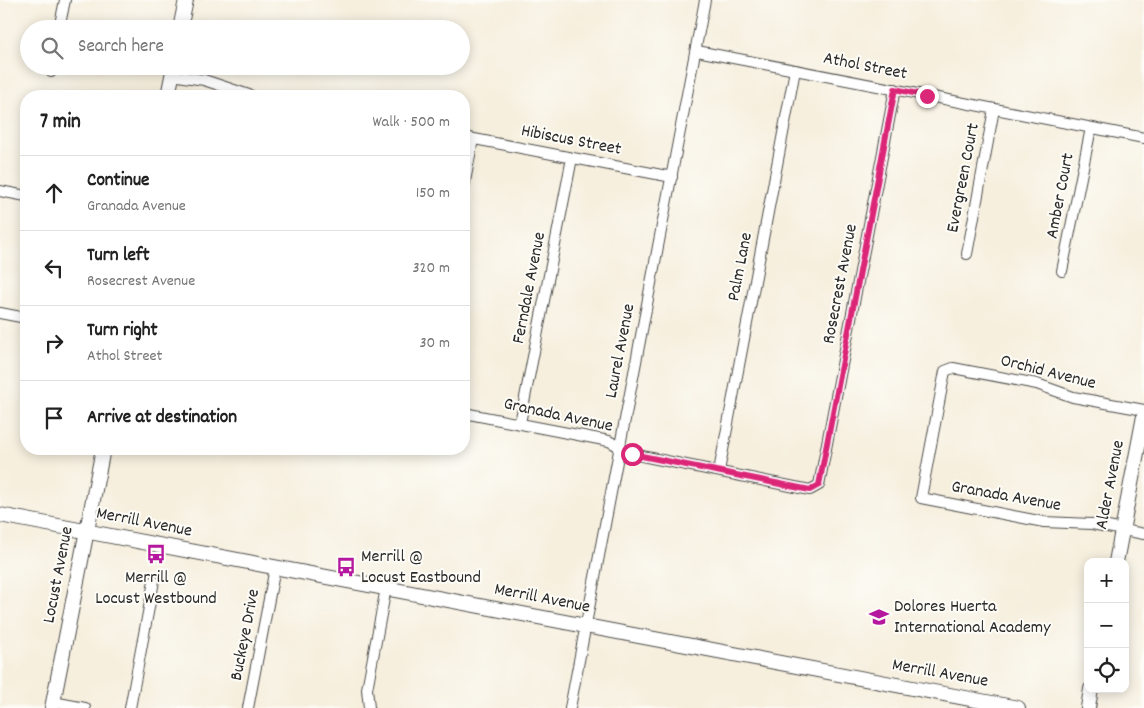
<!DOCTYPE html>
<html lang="en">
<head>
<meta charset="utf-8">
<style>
  body { margin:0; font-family:Dekko,sans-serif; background:#f2f2f2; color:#222 }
  .controls { position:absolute; right:15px; bottom:15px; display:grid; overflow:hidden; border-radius:10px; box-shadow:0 2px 12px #0003 }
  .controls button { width:45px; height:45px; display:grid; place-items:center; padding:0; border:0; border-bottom:1px solid #e0e0e0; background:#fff; color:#222; font:25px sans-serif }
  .stop { position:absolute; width:15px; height:15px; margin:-11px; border:4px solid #db2777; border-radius:50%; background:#fff }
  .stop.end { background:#db2777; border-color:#fff; box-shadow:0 1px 5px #0008 }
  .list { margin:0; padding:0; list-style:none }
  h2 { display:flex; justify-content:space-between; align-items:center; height:65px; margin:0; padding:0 20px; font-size:21px }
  h2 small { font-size:16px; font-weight:400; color:#767676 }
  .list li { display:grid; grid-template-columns:32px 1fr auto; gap:15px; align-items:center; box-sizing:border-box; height:75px; padding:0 20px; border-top:1px solid #e0e0e0 }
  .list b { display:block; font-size:19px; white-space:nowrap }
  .list p { margin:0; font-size:16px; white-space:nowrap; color:#767676 }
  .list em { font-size:16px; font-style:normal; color:#767676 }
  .icon { flex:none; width:28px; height:28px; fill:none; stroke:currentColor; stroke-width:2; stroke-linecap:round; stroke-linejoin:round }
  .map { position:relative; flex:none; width:1144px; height:708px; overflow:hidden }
  .search { position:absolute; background:#fff; box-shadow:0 2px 12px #0003; left:20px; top:20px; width:450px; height:55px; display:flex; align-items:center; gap:12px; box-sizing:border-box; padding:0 18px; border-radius:28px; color:#767676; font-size:19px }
  .panel { position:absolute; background:#fff; box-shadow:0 2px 12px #0003; left:20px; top:90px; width:450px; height:365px; border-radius:20px }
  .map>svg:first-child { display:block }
</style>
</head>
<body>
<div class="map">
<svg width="1144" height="708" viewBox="0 0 1144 708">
  <rect width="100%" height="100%" fill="#fdfcf7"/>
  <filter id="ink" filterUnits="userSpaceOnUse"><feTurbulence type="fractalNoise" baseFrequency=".02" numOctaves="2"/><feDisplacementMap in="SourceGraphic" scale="10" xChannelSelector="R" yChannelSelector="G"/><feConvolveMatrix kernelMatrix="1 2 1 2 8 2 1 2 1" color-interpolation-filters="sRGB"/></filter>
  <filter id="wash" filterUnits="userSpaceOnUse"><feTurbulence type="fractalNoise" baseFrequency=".0096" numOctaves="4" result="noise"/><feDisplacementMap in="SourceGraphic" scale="20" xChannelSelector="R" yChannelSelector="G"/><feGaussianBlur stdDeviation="1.12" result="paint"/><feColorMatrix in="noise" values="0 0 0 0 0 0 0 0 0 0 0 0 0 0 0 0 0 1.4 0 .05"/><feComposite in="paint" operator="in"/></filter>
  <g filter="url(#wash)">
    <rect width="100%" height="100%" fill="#f6efde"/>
  </g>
  <g filter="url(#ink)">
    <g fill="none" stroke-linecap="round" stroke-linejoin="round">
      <defs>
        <g id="street">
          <path d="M 59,29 L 65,0"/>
          <path d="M 697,51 L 1144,138"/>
          <path d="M 51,72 L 52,66"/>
          <path d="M 172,75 L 204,80 L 252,96"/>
          <path d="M 464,137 L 672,177"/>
          <path d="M 464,187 L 473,139"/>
          <path d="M 0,191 L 26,196"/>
          <path d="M 967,254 L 994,109"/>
          <path d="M 1062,271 L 1091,128"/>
          <path d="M 0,313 L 26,318"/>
          <path d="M 1144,410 L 1073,397 L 1037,384 L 953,368 L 945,371 L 921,498 L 1044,522 L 1092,524 L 1144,534"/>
          <path d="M 464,413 L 609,441 L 632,454 L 810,490 L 819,485 L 895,89"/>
          <path d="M 520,423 L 572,158"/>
          <path d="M 719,471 L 795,70"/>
          <path d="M 53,702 L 85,708"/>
          <path d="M 130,708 L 154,581"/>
          <path d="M 248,708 L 275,568"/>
          <path d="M 369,708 L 367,689 L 386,588"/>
          <path d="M 570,708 L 705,0"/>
        </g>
        <g id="secondary">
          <path d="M 180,29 L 186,0"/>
          <path d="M 168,96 L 174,66"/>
          <path d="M 0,515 L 1018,708"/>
          <path d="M 1116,562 L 1144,416"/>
          <path d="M 52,708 L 103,449"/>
          <path d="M 1088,708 L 1091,689"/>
        </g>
      </defs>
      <use href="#street" stroke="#494846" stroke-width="12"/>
      <use href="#secondary" stroke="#494846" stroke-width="16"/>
      <use href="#street" stroke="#fff" stroke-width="10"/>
      <use href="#secondary" stroke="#fff" stroke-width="14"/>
    </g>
  </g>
  <g fill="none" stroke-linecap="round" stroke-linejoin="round" filter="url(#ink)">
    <path stroke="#db2777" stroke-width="6" d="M 632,454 L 810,490 L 819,485 L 895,89 L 927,96"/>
  </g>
  <defs>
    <symbol id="bus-bare" viewBox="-9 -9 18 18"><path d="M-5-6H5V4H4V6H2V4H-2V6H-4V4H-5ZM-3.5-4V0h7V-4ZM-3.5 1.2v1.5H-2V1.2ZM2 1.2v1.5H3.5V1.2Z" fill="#b5179e" stroke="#fdfcf7" stroke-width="2.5" paint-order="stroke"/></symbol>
    <symbol id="school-bare" viewBox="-9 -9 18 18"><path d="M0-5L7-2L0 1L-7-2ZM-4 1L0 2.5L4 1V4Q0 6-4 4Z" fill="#b5179e" stroke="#fdfcf7" stroke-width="2.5" paint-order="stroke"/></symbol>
  </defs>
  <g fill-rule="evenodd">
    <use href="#bus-bare" x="142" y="540" width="28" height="28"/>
    <use href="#bus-bare" x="332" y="553" width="28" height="28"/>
    <use href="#school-bare" x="865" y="603" width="28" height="28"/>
  </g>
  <g text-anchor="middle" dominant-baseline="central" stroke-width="4" stroke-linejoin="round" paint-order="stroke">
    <g font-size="18" fill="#2b2b2b" stroke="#fdfcf7">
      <text transform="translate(865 67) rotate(11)">Athol Street</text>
      <text transform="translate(571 141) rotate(11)">Hibiscus Street</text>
      <text transform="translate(964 178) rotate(-79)">Evergreen Court</text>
      <text transform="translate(1061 196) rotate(-79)">Amber Court</text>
      <text transform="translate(741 267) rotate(-79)">Palm Lane</text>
      <text transform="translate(841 284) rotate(-79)">Rosecrest Avenue</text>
      <text transform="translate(530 288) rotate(-79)">Ferndale Avenue</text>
      <text transform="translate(621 351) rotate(-79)">Laurel Avenue</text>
      <text transform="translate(1048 373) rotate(14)">Orchid Avenue</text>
      <text transform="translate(558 416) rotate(12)">Granada Avenue</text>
      <text transform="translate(1111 485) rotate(-79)">Alder Avenue</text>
      <text transform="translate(1006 497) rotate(10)">Granada Avenue</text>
      <text transform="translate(144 523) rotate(11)">Merrill Avenue</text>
      <text transform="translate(59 575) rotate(-79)">Locust Avenue</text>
      <text transform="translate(542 599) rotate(11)">Merrill Avenue</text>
      <text transform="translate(246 635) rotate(-79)">Buckeye Drive</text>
      <text transform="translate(940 674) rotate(10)">Merrill Avenue</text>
    </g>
    <g font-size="18" fill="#2b2b2b" stroke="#fdfcf7" text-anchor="start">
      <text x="361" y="557">Merrill @<tspan x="361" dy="21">Locust Eastbound</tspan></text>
      <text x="156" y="578" text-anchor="middle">Merrill @<tspan x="156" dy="21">Locust Westbound</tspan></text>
      <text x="894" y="607">Dolores Huerta<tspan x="894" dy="21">International Academy</tspan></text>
    </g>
  </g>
</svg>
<div class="controls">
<button>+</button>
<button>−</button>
<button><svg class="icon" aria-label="locate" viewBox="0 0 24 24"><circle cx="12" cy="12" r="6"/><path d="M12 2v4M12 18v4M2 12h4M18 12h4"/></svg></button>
</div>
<div class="stop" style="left:632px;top:454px"></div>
<div class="stop end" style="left:927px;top:96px"></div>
<div class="search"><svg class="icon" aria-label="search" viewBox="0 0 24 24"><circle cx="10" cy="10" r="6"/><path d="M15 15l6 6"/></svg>Search here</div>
<section class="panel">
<h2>7 min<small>Walk · 500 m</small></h2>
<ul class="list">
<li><svg class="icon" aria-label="ahead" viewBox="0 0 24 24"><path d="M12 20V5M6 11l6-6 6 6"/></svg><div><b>Continue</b><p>Granada Avenue</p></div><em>150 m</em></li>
<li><svg class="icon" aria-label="left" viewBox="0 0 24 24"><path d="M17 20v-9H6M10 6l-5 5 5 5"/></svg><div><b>Turn left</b><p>Rosecrest Avenue</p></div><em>320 m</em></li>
<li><svg class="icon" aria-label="right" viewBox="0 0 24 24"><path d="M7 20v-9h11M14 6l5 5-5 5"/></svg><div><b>Turn right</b><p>Athol Street</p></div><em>30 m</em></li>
<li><svg class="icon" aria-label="arrive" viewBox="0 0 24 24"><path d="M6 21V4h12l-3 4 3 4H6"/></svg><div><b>Arrive at destination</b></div></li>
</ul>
</section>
</div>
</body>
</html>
